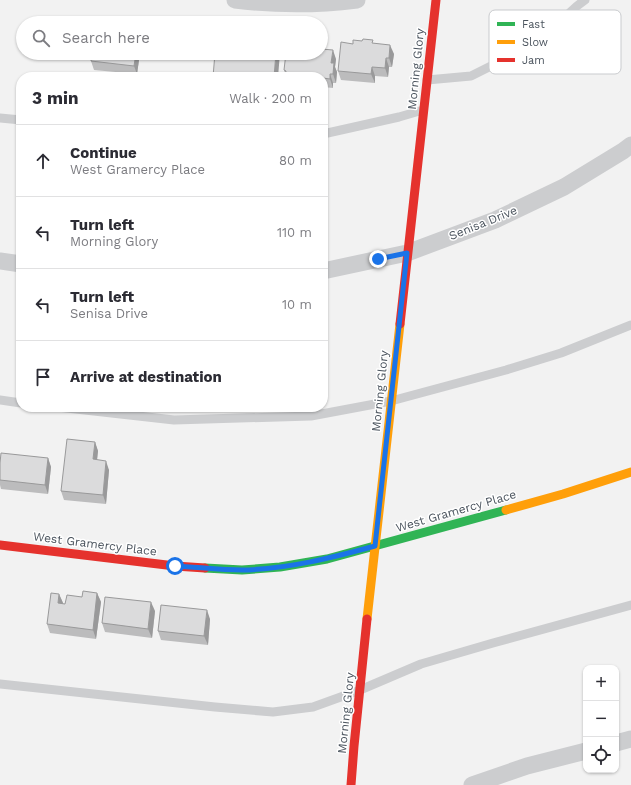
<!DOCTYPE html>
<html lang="en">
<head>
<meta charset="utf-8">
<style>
  body { margin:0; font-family:"Work Sans",sans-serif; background:#f2f2f3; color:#2b2b33 }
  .controls { position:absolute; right:12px; bottom:12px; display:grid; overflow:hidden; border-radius:8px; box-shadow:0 1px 3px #0004 }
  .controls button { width:36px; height:36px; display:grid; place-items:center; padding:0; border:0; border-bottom:1px solid #e1e1e2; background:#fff; color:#2b2b33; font:20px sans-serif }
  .stop { position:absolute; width:12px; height:12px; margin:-9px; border:3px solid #1a73e8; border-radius:50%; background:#fff }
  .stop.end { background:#1a73e8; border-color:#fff; box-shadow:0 1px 4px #0008 }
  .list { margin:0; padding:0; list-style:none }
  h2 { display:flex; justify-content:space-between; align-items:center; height:52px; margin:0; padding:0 16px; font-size:17px }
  h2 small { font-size:13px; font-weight:400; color:#7c7c81 }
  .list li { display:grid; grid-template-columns:26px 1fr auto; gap:12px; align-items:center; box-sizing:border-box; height:72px; padding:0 16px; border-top:1px solid #e1e1e2 }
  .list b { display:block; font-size:15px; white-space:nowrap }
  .list p { margin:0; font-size:13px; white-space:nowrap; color:#7c7c81 }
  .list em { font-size:13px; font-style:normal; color:#7c7c81 }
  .icon { flex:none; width:22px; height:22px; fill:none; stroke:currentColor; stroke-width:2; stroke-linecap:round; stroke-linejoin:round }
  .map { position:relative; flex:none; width:631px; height:785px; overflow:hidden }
  .search { position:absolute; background:#fff; box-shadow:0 1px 3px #0004; left:16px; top:16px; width:312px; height:44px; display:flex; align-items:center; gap:10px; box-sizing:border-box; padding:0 14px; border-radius:22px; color:#7c7c81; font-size:15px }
  .panel { position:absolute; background:#fff; box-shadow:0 1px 3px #0004; left:16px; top:72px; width:312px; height:340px; border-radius:16px }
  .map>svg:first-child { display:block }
</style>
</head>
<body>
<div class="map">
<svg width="631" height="785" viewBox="0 0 631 785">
  <rect width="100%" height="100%" fill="#f2f2f2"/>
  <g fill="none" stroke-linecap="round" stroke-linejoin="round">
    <g stroke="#cccdcf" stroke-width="9">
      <path d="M 427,80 L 471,76 L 507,58 L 543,37 L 577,6 L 585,0"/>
      <path d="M 0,118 L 21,120"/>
      <path d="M 323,134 L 399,117 L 423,110"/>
      <path d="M 0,400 L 21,403"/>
      <path d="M 58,407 L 174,420 L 311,416 L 391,401 L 506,370 L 561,353 L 631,325"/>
      <path d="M 0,684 L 215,707 L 273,712 L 313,707 L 360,690 L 421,664 L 493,643 L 631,605"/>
    </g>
    <g stroke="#cccdcf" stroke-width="17">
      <path d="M 235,0 C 275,5 317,5 357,0"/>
      <path d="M 0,261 L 21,264"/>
      <path d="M 323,271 L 407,253 L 495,220 L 564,187 L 623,151 L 631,145"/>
      <path d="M 616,743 L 631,739"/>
      <path d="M 472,785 L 527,766 L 586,751"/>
    </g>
    <path stroke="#30b455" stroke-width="9" d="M 205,568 L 242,570 L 280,567 L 327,559 L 506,510"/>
    <g stroke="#ff9f0a" stroke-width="9">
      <path d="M 506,510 L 563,494 L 631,472"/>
      <path d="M 367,619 L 400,324"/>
    </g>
    <g stroke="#e5322d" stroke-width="9">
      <path d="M 400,324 L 436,0"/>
      <path d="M 0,545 L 175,566 L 205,568"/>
      <path d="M 351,785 L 354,746 L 367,619"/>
    </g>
  </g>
  <g fill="#bcbcbd">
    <path d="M 374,43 L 394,54 L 392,67 L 389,67 L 388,77 L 375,76 L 375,83 L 341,80 L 338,71 Z"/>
    <path d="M 92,53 L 140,53 L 137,74 L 94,70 L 91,61 Z"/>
    <path d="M 336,59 L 335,67 L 337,72 L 336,83 L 333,83 L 333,88 L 323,87 L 323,77 L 286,77 L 284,70 Z"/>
    <path d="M 95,442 L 98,451 L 97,460 L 109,470 L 106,504 L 64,500 L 61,491 Z"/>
    <path d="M 48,458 L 51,467 L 48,494 L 1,489 L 0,485 L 0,463 Z"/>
    <path d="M 97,593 L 101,602 L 96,639 L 50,633 L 47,624 L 59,594 L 63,603 L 62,604 L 65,604 L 82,597 Z"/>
    <path d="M 155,611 L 152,638 L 105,632 L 102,623 Z"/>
    <path d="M 210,619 L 208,645 L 161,640 L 158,631 Z"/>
  </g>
  <g fill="#99999a">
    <path d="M 390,45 L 394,54 L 392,67 L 389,58 Z"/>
    <path d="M 333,50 L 336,59 L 335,67 L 337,72 L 336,83 L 333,74 L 331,63 Z"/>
    <path d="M 136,53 L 140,53 L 137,74 L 134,66 Z"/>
    <path d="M 276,53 L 280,53 L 278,77 L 274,77 Z"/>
    <path d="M 386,58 L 389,67 L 388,77 L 385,68 Z"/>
    <path d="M 372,67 L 375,76 L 375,83 L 371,74 Z"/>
    <path d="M 330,74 L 333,83 L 333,88 L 330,79 Z"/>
    <path d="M 95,442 L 98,451 L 96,468 L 93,459 Z"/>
    <path d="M 48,458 L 51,467 L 48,494 L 45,485 Z"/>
    <path d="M 106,461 L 109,470 L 106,504 L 103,495 Z"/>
    <path d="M 97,593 L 101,602 L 96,639 L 93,630 Z"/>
    <path d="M 59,594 L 63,603 L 61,612 L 58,603 Z"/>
    <path d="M 151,602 L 155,611 L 152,638 L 148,629 Z"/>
    <path d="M 207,610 L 210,619 L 208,645 L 204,636 Z"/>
  </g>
  <g fill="#dbdbdc" stroke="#99999a">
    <path d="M 363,39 L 373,40 L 372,43 L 390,45 L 389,58 L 386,58 L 385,68 L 372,67 L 371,74 L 338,71 L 341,42 L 353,44 L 353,40 L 362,41 Z"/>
    <path d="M 321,49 L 333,50 L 331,63 L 334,63 L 333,74 L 330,74 L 330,79 L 323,78 L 323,77 L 310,77 L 303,76 L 303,77 L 290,77 L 290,76 L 285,76 L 286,71 L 284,70 L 286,53 L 321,53 Z"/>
    <path d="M 92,53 L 136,53 L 134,66 L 91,61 Z"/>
    <path d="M 215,53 L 276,53 L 274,77 L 213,77 Z"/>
    <path d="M 67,439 L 95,442 L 93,459 L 106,461 L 103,495 L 61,491 Z"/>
    <path d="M 1,453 L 48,458 L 45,485 L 0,480 L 0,463 Z"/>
    <path d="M 83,591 L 97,593 L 93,630 L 47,624 L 51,593 L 59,594 L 58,603 L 65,604 L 67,595 L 82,597 Z"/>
    <path d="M 105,597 L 151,602 L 148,629 L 102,623 Z"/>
    <path d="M 161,605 L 207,610 L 204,636 L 158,631 Z"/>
  </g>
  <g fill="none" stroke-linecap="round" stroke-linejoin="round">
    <path stroke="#1a73e8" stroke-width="5" d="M 175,566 C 197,567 220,570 242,570 C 288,569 331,558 375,546 L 407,253 L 378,259"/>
  </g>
  <g text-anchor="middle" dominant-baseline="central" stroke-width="3" stroke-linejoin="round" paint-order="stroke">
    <g font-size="12" fill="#4a535d" stroke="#fff">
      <text transform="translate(416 69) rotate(-84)">Morning Glory</text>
      <text transform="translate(483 223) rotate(-22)">Senisa Drive</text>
      <text transform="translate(380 391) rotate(-84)">Morning Glory</text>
      <text transform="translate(456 511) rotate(-16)">West Gramercy Place</text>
      <text transform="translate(95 544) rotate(7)">West Gramercy Place</text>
      <text transform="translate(346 713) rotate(-84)">Morning Glory</text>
    </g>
  </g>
  <rect x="489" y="10" width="132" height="64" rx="6" fill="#fff" stroke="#c9cbce" stroke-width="1"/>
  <rect x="497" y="22" width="18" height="4" fill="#30b455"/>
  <rect x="497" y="40" width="18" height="4" fill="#ff9f0a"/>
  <rect x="497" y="58" width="18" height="4" fill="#e5322d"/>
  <g font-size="11" fill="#4a535d">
    <text x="522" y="28">Fast</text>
    <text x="522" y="46">Slow</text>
    <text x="522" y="64">Jam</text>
  </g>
</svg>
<div class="controls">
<button>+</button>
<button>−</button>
<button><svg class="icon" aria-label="locate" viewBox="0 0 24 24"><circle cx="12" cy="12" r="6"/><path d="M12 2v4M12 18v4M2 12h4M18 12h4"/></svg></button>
</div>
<div class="stop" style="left:175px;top:566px"></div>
<div class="stop end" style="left:378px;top:259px"></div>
<div class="search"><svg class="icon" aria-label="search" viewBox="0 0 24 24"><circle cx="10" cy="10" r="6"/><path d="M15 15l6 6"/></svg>Search here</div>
<section class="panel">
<h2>3 min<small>Walk · 200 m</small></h2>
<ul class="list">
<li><svg class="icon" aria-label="ahead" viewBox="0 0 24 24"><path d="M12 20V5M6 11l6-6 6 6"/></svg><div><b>Continue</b><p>West Gramercy Place</p></div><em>80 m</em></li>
<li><svg class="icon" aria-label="left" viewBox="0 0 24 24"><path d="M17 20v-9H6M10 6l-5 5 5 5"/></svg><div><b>Turn left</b><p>Morning Glory</p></div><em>110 m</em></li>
<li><svg class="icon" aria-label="left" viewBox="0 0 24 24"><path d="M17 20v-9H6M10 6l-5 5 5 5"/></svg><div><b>Turn left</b><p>Senisa Drive</p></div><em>10 m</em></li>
<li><svg class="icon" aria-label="arrive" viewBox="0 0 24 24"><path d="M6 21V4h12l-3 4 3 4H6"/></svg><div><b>Arrive at destination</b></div></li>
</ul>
</section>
</div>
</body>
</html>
